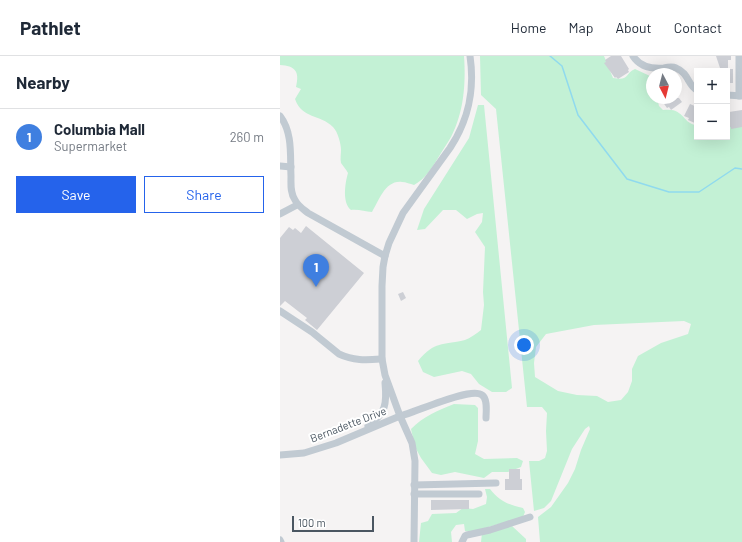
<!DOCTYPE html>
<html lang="en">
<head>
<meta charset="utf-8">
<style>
  body { margin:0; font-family:Barlow,sans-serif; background:#f6f6f7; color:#1f2937 }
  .controls { position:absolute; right:12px; top:12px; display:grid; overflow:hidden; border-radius:0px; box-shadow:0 4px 16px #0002 }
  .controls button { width:36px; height:36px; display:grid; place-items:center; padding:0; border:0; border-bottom:1px solid #e0e1e3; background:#fff; color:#1f2937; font:20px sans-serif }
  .compass { position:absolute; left:366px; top:12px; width:36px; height:36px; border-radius:50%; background:#fff; box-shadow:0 4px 16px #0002; rotate:173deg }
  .scale { position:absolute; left:12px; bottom:10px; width:82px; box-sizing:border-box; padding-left:4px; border:2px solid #4a5661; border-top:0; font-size:11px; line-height:14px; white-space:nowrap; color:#4a5661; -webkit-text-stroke:3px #fff; paint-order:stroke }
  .you { position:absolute; left:244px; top:289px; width:14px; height:14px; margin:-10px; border:3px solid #fff; border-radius:50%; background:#1a73e8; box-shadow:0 0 0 6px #1a73e833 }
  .badge { display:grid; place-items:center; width:26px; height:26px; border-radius:50%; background:#2563eb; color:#fff; font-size:13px; font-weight:700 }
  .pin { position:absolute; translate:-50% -33px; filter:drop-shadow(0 1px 2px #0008) }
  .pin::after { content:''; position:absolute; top:21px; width:14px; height:12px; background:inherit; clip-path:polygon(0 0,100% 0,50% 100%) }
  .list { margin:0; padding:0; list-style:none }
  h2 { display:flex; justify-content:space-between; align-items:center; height:52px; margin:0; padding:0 16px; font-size:17px }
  h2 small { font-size:13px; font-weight:400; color:#747a83 }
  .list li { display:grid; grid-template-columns:26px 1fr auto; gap:12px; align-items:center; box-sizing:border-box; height:56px; padding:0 16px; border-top:1px solid #e0e1e3 }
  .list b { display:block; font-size:15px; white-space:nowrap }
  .list p { margin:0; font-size:13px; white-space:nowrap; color:#747a83 }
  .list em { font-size:13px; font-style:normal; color:#747a83 }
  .actions { display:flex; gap:8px; padding:12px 16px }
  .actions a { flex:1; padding:9px 0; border:1px solid #2563eb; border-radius:0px; text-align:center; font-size:14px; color:#2563eb }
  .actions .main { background:#2563eb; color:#fff }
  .map { position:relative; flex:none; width:462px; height:486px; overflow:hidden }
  header { display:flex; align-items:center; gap:24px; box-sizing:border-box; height:56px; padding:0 20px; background:#fff; border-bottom:1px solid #e0e1e3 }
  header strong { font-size:19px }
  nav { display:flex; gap:22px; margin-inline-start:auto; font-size:14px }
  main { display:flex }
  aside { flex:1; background:#fff }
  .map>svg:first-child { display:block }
</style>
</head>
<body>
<header>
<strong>Pathlet</strong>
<nav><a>Home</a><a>Map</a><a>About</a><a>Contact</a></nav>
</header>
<main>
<aside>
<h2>Nearby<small></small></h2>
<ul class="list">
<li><span class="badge" style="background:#3f7fe0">1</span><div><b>Columbia Mall</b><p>Supermarket</p></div><em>260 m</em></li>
</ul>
<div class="actions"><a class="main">Save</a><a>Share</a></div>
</aside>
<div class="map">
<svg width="462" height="486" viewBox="0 0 462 486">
  <rect width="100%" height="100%" fill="#f5f3f3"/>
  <g fill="#c3f1d5" fill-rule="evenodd">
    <path d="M 0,0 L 184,0 C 186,27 184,56 171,81 C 167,88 162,95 158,102 C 152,112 145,123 134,129 C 130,128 126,126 122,126 C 105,124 99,145 92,156 C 85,156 79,153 71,154 C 62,147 65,127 68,117 C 66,113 63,110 61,107 C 60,103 61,98 61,94 C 61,88 58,76 53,71 C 40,58 22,63 15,43 L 21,33 L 16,31 C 20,15 15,10 0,9 Z"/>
    <path d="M 200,0 L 324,0 L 333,22 C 350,25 344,18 355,13 L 370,20 L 372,25 L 372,42 L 377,42 L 379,50 L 383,54 C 405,51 402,68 417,69 L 417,81 L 447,81 L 447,71 L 462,70 L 462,486 L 260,486 L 258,461 L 271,451 L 288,427 L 295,413 L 301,394 L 310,373 L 309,370 L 305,373 L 292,393 L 271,445 L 264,452 L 254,455 L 249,405 L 259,405 L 265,402 L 267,395 L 266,375 L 267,357 L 262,351 L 247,351 L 216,53 L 201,39 ZM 404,265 L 411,268 L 408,278 L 381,287 L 358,300 L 352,313 L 352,325 L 348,336 L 341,344 L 328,346 L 317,340 L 297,339 L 278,335 L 255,321 L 254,307 L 256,291 L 266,278 L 314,269 Z"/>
    <path d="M 198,49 L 204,49 L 232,332 L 226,336 L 212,336 L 199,328 L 191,318 L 182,315 L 154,321 L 143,316 L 138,305 C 156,284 161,290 185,284 C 190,282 196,278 201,274 L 204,249 L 203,236 L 205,191 L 195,176 L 202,166 L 203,157 L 197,158 L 187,163 L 176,154 L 163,154 L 145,173 L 137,174 L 144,153 L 189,82 Z"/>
    <path d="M 174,348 L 195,349 L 198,352 L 198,385 L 195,398 L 204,403 L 237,402 L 243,405 L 241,411 L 228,416 L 212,416 L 204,422 L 175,416 L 161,419 L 152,417 L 141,402 L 135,391 L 131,373 C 144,360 157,355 174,348 Z"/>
    <path d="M 205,433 L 210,433 C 219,445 229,449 243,452 L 245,456 L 243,461 L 191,476 L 185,475 L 184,468 L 176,469 L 171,476 L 172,486 L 139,486 L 141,467 L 148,465 L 152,458 L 176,457 L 183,452 L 193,453 L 206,448 L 207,441 Z"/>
    <path d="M 232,470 L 246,483 L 246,486 L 201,486 L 202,477 Z"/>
  </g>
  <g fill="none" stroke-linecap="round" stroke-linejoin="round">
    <path stroke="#90daee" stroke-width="1.5" d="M 270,0 L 282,10 L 298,59 L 347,123 L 389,136 L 419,136 L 455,112 L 462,113"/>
  </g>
  <g fill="#cdcfd5">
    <path d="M 331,0 L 341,0 L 349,13 L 348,14 L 349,16 L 338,23 L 336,21 L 335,22 L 324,7 L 326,6 L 325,4 Z"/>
    <path d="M 436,0 L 451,0 L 451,4 L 448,4 L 448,13 L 453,13 L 453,27 L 447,27 L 447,15 L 441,15 Z"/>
    <path d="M 380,42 L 399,42 L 402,46 L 391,54 L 389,51 L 387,52 Z"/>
    <path d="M 410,48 L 417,51 L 417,68 L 408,64 L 409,62 L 404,60 Z"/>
    <path d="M 462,54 L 462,71 L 451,73 L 451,71 L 447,72 L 447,58 L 450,57 L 449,56 Z"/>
    <path d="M 26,170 L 84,217 L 37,274 L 25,264 L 27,262 L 5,245 L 0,250 L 0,182 L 9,171 L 13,174 L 15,172 L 21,177 Z"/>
    <path d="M 123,236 L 126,242 L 121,245 L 118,238 Z"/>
    <path d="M 229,413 L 240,413 L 240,423 L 242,423 L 242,434 L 225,434 L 225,423 L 229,423 Z"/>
    <path d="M 151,444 L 189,444 L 189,453 L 151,454 Z"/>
  </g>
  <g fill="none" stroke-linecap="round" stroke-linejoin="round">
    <g stroke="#c1cad2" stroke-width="7">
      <path d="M 353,0 C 360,11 372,13 384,12 C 388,11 392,10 396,12 C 409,17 408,30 417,34"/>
      <path d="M 447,39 L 462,40"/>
      <path d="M 459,40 L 459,0"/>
      <path d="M 0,60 C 13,77 10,100 11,120 C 11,128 10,137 15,144 C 18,150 23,153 28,157 L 105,200"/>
      <path d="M 0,110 L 11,111"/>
      <path d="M 0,158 L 17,149"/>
      <path d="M 0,255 L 32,276 L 59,298 C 74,305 86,304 102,303"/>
      <path d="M 88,370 C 106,357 107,348 105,327"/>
      <path d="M 0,399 L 24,397 L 56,387 L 120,360 C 134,357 191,330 202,339 C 208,343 206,356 206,362"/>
      <path d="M 134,429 L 216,427"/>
      <path d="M 134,438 L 199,438"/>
      <path d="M 0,484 L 1,486"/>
      <path d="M 134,486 L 135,405 L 132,387 L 120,360 L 105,319 L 102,303 L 102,230 L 103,211 L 105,200 L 109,187 L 123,157 L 170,92 C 189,63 195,34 190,0"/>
      <path d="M 182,486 L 185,480 L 187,479 L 210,474 L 250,461"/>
    </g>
  </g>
  <g text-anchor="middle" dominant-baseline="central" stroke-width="4" stroke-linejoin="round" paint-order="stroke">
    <g font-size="11" fill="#4a5661" stroke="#fff">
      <text transform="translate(68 368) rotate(-21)">Bernadette Drive</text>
    </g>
  </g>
</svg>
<div class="controls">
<button>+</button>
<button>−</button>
</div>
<svg class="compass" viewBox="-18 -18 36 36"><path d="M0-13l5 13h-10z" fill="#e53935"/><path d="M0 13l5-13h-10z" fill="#747a83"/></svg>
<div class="scale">100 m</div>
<div class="you"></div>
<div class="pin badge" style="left:36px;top:231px;background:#3f7fe0">1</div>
</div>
</main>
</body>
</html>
